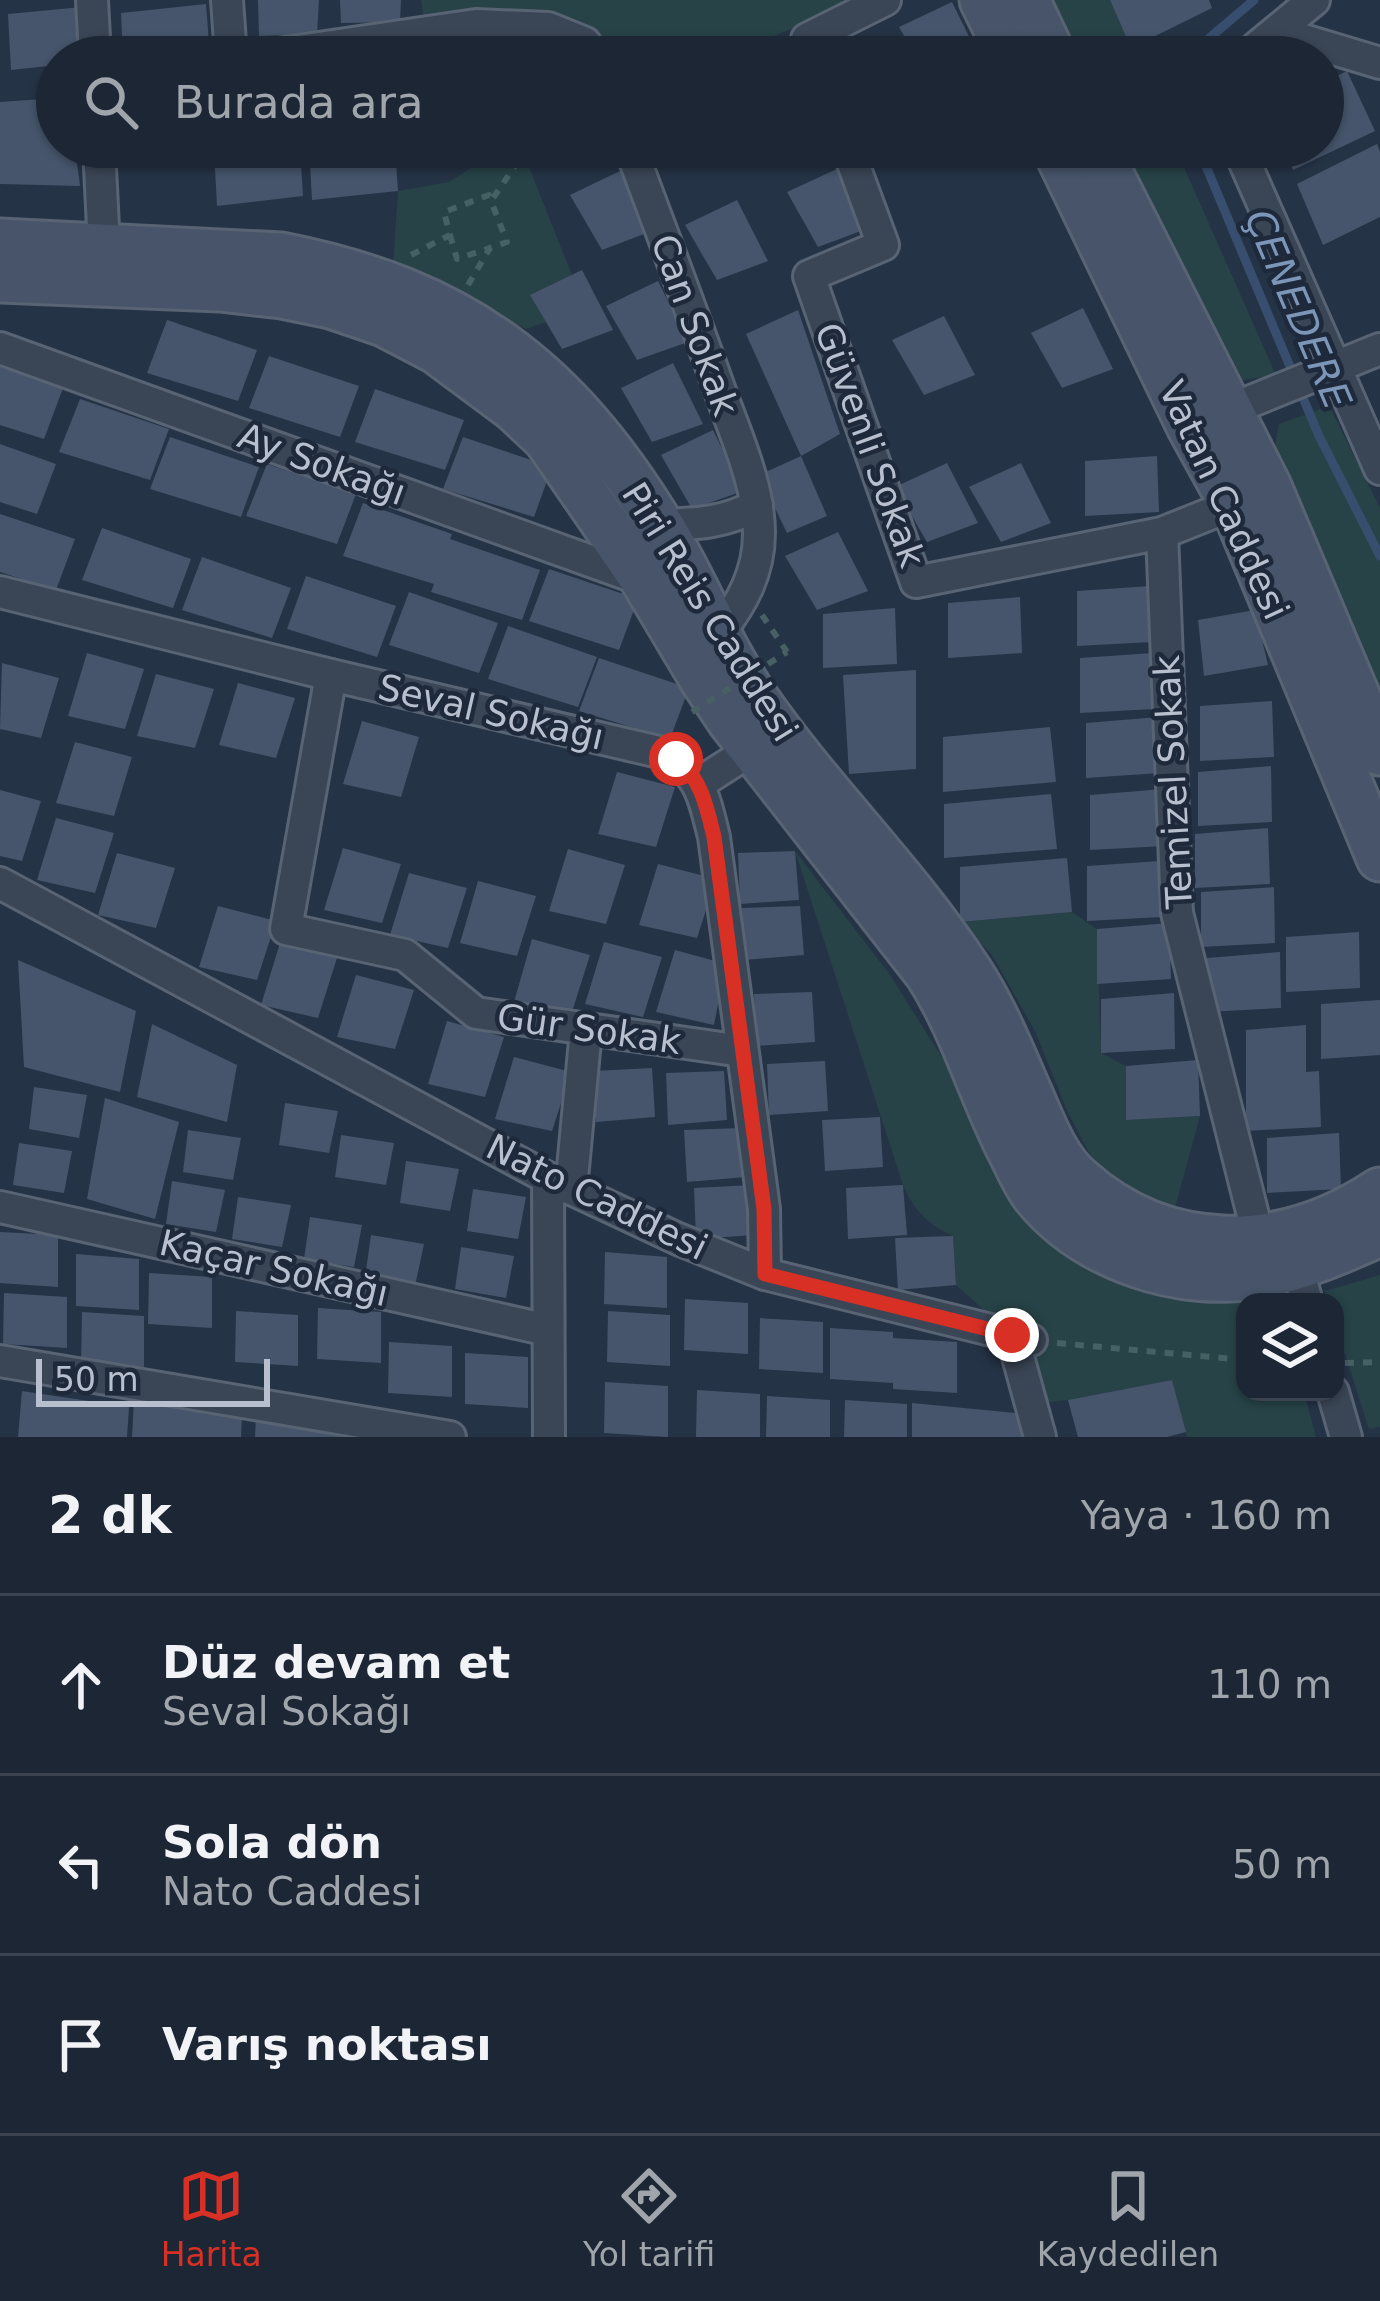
<!DOCTYPE html>
<html lang="tr">
<head>
<meta charset="utf-8">
<style>
  body { margin:0; font-family:"DejaVu Sans",sans-serif; background:#293240; color:#f1f3f6 }
  .controls { position:absolute; right:36px; bottom:36px; display:grid; overflow:hidden; border-radius:24px; box-shadow:0 3px 9px #0004 }
  .controls button { width:108px; height:108px; display:grid; place-items:center; padding:0; border:0; border-bottom:3px solid #3a434f; background:#1c2634; color:#f1f3f6; font:60px sans-serif }
  .scale { position:absolute; left:36px; bottom:30px; width:234px; box-sizing:border-box; padding-left:12px; border:6px solid #b8c0cf; border-top:0; font-size:33px; line-height:42px; white-space:nowrap; color:#b8c0cf; -webkit-text-stroke:9px #1e2a3b; paint-order:stroke }
  .stop { position:absolute; width:36px; height:36px; margin:-27px; border:9px solid #d93025; border-radius:50%; background:#fff }
  .stop.end { background:#d93025; border-color:#fff; box-shadow:0 3px 12px #0008 }
  .list { margin:0; padding:0; list-style:none }
  h2 { display:flex; justify-content:space-between; align-items:center; height:156px; margin:0; padding:0 48px; font-size:51px }
  h2 small { font-size:39px; font-weight:400; color:#a0a5ac }
  .list li { display:grid; grid-template-columns:78px 1fr auto; gap:36px; align-items:center; box-sizing:border-box; height:180px; padding:0 48px; border-top:3px solid #3a434f }
  .list b { display:block; font-size:45px; white-space:nowrap }
  .list p { margin:0; font-size:39px; white-space:nowrap; color:#a0a5ac }
  .list em { font-size:39px; font-style:normal; color:#a0a5ac }
  .icon { flex:none; width:66px; height:66px; fill:none; stroke:currentColor; stroke-width:2; stroke-linecap:round; stroke-linejoin:round }
  .map { position:relative; flex:none; width:1380px; height:1437px; overflow:hidden }
  .search { position:absolute; background:#1c2634; box-shadow:0 3px 9px #0004; left:36px; right:36px; top:36px; height:132px; display:flex; align-items:center; gap:30px; box-sizing:border-box; padding:0 42px; border-radius:66px; color:#a0a5ac; font-size:45px }
  .sheet { height:696px; background:#1c2634 }
  nav { display:flex; justify-content:space-around; align-items:center; box-sizing:border-box; height:168px; border-top:3px solid #3a434f; background:#1c2634; font-size:33px; color:#a0a5ac }
  nav a { display:grid; justify-items:center; gap:6px }
  nav .on { color:#d93025 }
  .map>svg:first-child { display:block }
</style>
</head>
<body>
<div class="map">
<svg width="1380" height="1437" viewBox="0 0 1380 1437">
  <rect width="100%" height="100%" fill="#253346"/>
  <g fill="#274347">
    <path d="M 421,0 L 842,0 L 845,8 L 720,57 L 594,57 L 585,43 L 426,32 Z"/>
    <path d="M 1053,0 L 1110,0 L 1135,57 L 1079,57 Z"/>
    <path d="M 503,147 L 521,147 L 572,275 L 531,296 L 546,322 L 526,329 L 393,265 L 398,191 L 449,182 Z"/>
    <path d="M 1121,147 L 1175,147 L 1276,375 L 1231,382 Z"/>
    <path d="M 1329,406 L 1380,508 L 1380,698 L 1273,457 L 1279,424 Z"/>
    <path d="M 795,851 L 890,975 L 943,1059 L 1003,1180 L 1127,1283 L 1216,1303 L 1267,1299 L 1268,1302 L 1245,1302 L 1245,1392 L 1304,1392 L 1316,1437 L 1187,1437 L 1172,1380 L 1068,1400 L 1029,1404 L 1012,1335 L 956,1285 L 953,1236 C 928,1224 914,1211 903,1185 Z"/>
    <path d="M 1072,912 L 1097,929 L 1101,1053 L 1126,1066 L 1126,1120 L 1200,1116 L 1175,1208 L 1142,1199 L 1117,1183 L 1092,1158 L 1068,1113 L 1035,1031 L 992,955 L 960,922 Z"/>
    <path d="M 1380,1275 L 1380,1427 L 1369,1429 L 1335,1323 L 1335,1302 L 1328,1302 L 1325,1291 Z"/>
  </g>
  <g fill="none" stroke-linecap="round" stroke-linejoin="round">
    <g stroke="#374e6e" stroke-width="9">
      <path d="M 1187,57 L 1254,0"/>
      <path d="M 1198,147 L 1319,436 L 1380,556"/>
    </g>
  </g>
  <g fill="#46556b">
    <path d="M 258,0 L 319,0 L 317,34 L 259,36 Z"/>
    <path d="M 340,0 L 401,0 L 400,22 L 341,23 Z"/>
    <path d="M 1110,0 L 1209,0 L 1212,8 L 1131,48 Z"/>
    <path d="M 952,2 L 979,57 L 916,57 L 899,27 Z"/>
    <path d="M 206,4 L 210,57 L 123,57 L 121,13 Z"/>
    <path d="M 93,6 L 97,57 L 57,57 L 57,65 L 11,70 L 8,14 Z"/>
    <path d="M 1347,71 L 1375,131 L 1293,170 L 1283,147 L 1323,147 L 1323,83 Z"/>
    <path d="M 57,98 L 57,147 L 75,147 L 80,186 L 0,184 L 0,102 Z"/>
    <path d="M 1377,144 L 1380,152 L 1380,217 L 1323,245 L 1297,184 Z"/>
    <path d="M 240,147 L 300,147 L 303,196 L 217,206 L 214,150 Z"/>
    <path d="M 309,147 L 395,147 L 398,191 L 312,200 Z"/>
    <path d="M 839,168 L 869,228 L 818,247 L 787,192 Z"/>
    <path d="M 622,170 L 652,231 L 602,250 L 570,195 Z"/>
    <path d="M 737,200 L 768,261 L 717,280 L 685,225 Z"/>
    <path d="M 582,270 L 613,330 L 562,349 L 530,295 Z"/>
    <path d="M 658,281 L 688,342 L 637,360 L 606,306 Z"/>
    <path d="M 1083,308 L 1113,369 L 1062,388 L 1031,333 Z"/>
    <path d="M 798,310 L 840,434 L 801,456 L 746,334 Z"/>
    <path d="M 944,316 L 975,375 L 924,395 L 892,340 Z"/>
    <path d="M 167,320 L 257,350 L 238,401 L 147,373 Z"/>
    <path d="M 269,356 L 359,386 L 340,437 L 249,408 Z"/>
    <path d="M 673,363 L 703,424 L 652,442 L 621,388 Z"/>
    <path d="M 0,367 L 63,388 L 44,439 L 0,425 Z"/>
    <path d="M 375,389 L 464,420 L 445,470 L 355,442 Z"/>
    <path d="M 80,399 L 169,429 L 150,480 L 59,452 Z"/>
    <path d="M 713,430 L 743,491 L 692,509 L 661,455 Z"/>
    <path d="M 170,437 L 259,467 L 241,517 L 150,489 Z"/>
    <path d="M 463,437 L 552,467 L 534,517 L 443,489 Z"/>
    <path d="M 0,444 L 56,464 L 37,514 L 0,502 Z"/>
    <path d="M 801,456 L 827,516 L 787,533 L 759,475 Z"/>
    <path d="M 1157,456 L 1159,512 L 1085,516 L 1085,461 Z"/>
    <path d="M 947,463 L 978,523 L 927,542 L 895,487 Z"/>
    <path d="M 1021,463 L 1051,523 L 1001,542 L 969,487 Z"/>
    <path d="M 267,464 L 356,494 L 337,544 L 246,516 Z"/>
    <path d="M 363,503 L 452,534 L 450,539 L 540,570 L 522,620 L 431,592 L 434,584 L 343,556 Z"/>
    <path d="M 0,514 L 75,539 L 56,590 L 0,572 Z"/>
    <path d="M 102,528 L 191,559 L 173,608 L 82,580 Z"/>
    <path d="M 838,532 L 868,591 L 817,610 L 785,556 Z"/>
    <path d="M 202,557 L 291,588 L 272,638 L 182,610 Z"/>
    <path d="M 549,569 L 638,599 L 619,650 L 529,621 Z"/>
    <path d="M 306,576 L 396,606 L 377,657 L 287,629 Z"/>
    <path d="M 1150,586 L 1152,642 L 1077,646 L 1077,591 Z"/>
    <path d="M 409,592 L 498,623 L 479,673 L 389,645 Z"/>
    <path d="M 1020,597 L 1022,653 L 948,658 L 948,603 Z"/>
    <path d="M 895,608 L 897,664 L 823,668 L 823,614 Z"/>
    <path d="M 1255,610 L 1268,665 L 1204,676 L 1198,620 Z"/>
    <path d="M 508,626 L 597,657 L 578,707 L 488,679 Z"/>
    <path d="M 87,653 L 144,669 L 125,729 L 68,716 Z"/>
    <path d="M 1153,653 L 1154,709 L 1080,713 L 1080,658 Z"/>
    <path d="M 599,658 L 689,688 L 670,739 L 579,711 Z"/>
    <path d="M 2,663 L 59,678 L 41,738 L 0,729 Z"/>
    <path d="M 916,670 L 916,769 L 849,774 L 843,675 Z"/>
    <path d="M 156,674 L 214,689 L 195,748 L 137,736 Z"/>
    <path d="M 238,683 L 295,698 L 276,758 L 219,745 Z"/>
    <path d="M 1272,701 L 1274,757 L 1200,761 L 1200,706 Z"/>
    <path d="M 1159,717 L 1160,773 L 1086,778 L 1086,723 Z"/>
    <path d="M 362,721 L 419,737 L 401,797 L 343,784 Z"/>
    <path d="M 1050,727 L 1056,782 L 943,792 L 943,737 Z"/>
    <path d="M 75,742 L 132,757 L 114,816 L 56,803 Z"/>
    <path d="M 1271,766 L 1272,822 L 1198,826 L 1198,772 Z"/>
    <path d="M 617,772 L 675,787 L 656,847 L 598,834 Z"/>
    <path d="M 1163,789 L 1164,846 L 1090,850 L 1090,795 Z"/>
    <path d="M 0,790 L 41,801 L 22,861 L 0,856 Z"/>
    <path d="M 1051,794 L 1057,849 L 944,858 L 944,804 Z"/>
    <path d="M 56,818 L 114,833 L 95,893 L 37,880 Z"/>
    <path d="M 1268,828 L 1270,884 L 1195,888 L 1195,834 Z"/>
    <path d="M 343,848 L 401,864 L 382,923 L 324,910 Z"/>
    <path d="M 568,849 L 625,865 L 606,924 L 549,911 Z"/>
    <path d="M 795,851 L 799,900 L 740,904 L 738,853 Z"/>
    <path d="M 117,853 L 175,868 L 156,928 L 98,915 Z"/>
    <path d="M 1067,858 L 1072,912 L 960,922 L 960,867 Z"/>
    <path d="M 1160,861 L 1161,917 L 1087,921 L 1087,866 Z"/>
    <path d="M 658,864 L 716,879 L 697,938 L 639,925 Z"/>
    <path d="M 409,873 L 467,888 L 448,948 L 390,935 Z"/>
    <path d="M 478,881 L 536,896 L 517,956 L 460,943 Z"/>
    <path d="M 1274,887 L 1275,943 L 1201,947 L 1201,892 Z"/>
    <path d="M 218,906 L 276,921 L 257,980 L 199,967 Z"/>
    <path d="M 800,906 L 804,955 L 744,960 L 742,908 Z"/>
    <path d="M 1169,923 L 1171,979 L 1097,984 L 1097,929 Z"/>
    <path d="M 1359,932 L 1360,988 L 1286,992 L 1286,937 Z"/>
    <path d="M 532,939 L 590,955 L 571,1015 L 514,1002 Z"/>
    <path d="M 604,942 L 662,957 L 643,1017 L 585,1004 Z"/>
    <path d="M 280,943 L 337,958 L 318,1018 L 261,1005 Z"/>
    <path d="M 675,950 L 726,964 L 714,1025 L 656,1012 Z"/>
    <path d="M 1280,952 L 1281,1008 L 1207,1012 L 1207,958 Z"/>
    <path d="M 18,960 L 136,1011 L 120,1092 L 24,1067 Z"/>
    <path d="M 356,975 L 414,990 L 395,1049 L 337,1037 Z"/>
    <path d="M 812,992 L 815,1042 L 756,1046 L 754,994 Z"/>
    <path d="M 1174,993 L 1175,1049 L 1101,1053 L 1101,999 Z"/>
    <path d="M 1380,1000 L 1380,1055 L 1321,1059 L 1321,1004 Z"/>
    <path d="M 447,1021 L 504,1037 L 485,1097 L 428,1084 Z"/>
    <path d="M 152,1024 L 237,1065 L 227,1122 L 137,1097 Z"/>
    <path d="M 1306,1025 L 1306,1072 L 1319,1071 L 1321,1127 L 1246,1131 L 1246,1030 Z"/>
    <path d="M 514,1057 L 571,1072 L 552,1131 L 495,1119 Z"/>
    <path d="M 1198,1060 L 1200,1116 L 1126,1120 L 1126,1066 Z"/>
    <path d="M 825,1061 L 828,1111 L 769,1115 L 767,1064 Z"/>
    <path d="M 652,1068 L 655,1117 L 596,1122 L 594,1071 Z"/>
    <path d="M 724,1071 L 727,1120 L 668,1125 L 666,1073 Z"/>
    <path d="M 34,1087 L 87,1095 L 79,1138 L 29,1129 Z"/>
    <path d="M 105,1098 L 179,1122 L 155,1219 L 87,1199 Z"/>
    <path d="M 285,1103 L 338,1111 L 329,1153 L 279,1145 Z"/>
    <path d="M 880,1117 L 883,1167 L 825,1171 L 822,1120 Z"/>
    <path d="M 742,1128 L 746,1177 L 687,1182 L 684,1130 Z"/>
    <path d="M 188,1130 L 241,1138 L 233,1180 L 183,1172 Z"/>
    <path d="M 1339,1133 L 1341,1189 L 1267,1193 L 1267,1138 Z"/>
    <path d="M 341,1135 L 394,1143 L 386,1185 L 335,1177 Z"/>
    <path d="M 19,1143 L 72,1151 L 64,1193 L 13,1185 Z"/>
    <path d="M 406,1161 L 459,1169 L 450,1211 L 400,1203 Z"/>
    <path d="M 172,1181 L 225,1190 L 216,1232 L 166,1224 Z"/>
    <path d="M 752,1185 L 755,1235 L 696,1239 L 694,1188 Z"/>
    <path d="M 903,1185 L 907,1235 L 848,1239 L 846,1188 Z"/>
    <path d="M 473,1189 L 526,1197 L 518,1239 L 467,1231 Z"/>
    <path d="M 238,1197 L 291,1205 L 282,1247 L 232,1239 Z"/>
    <path d="M 310,1217 L 362,1225 L 354,1267 L 304,1259 Z"/>
    <path d="M 0,1232 L 58,1235 L 58,1287 L 0,1283 Z"/>
    <path d="M 371,1235 L 424,1244 L 415,1286 L 365,1278 Z"/>
    <path d="M 953,1236 L 956,1285 L 898,1290 L 895,1238 Z"/>
    <path d="M 461,1247 L 514,1256 L 506,1298 L 455,1289 Z"/>
    <path d="M 605,1252 L 667,1257 L 667,1308 L 604,1304 Z"/>
    <path d="M 76,1254 L 139,1259 L 139,1310 L 76,1306 Z"/>
    <path d="M 149,1273 L 212,1277 L 212,1328 L 148,1324 Z"/>
    <path d="M 4,1293 L 67,1297 L 67,1348 L 3,1344 Z"/>
    <path d="M 685,1299 L 748,1303 L 748,1354 L 684,1350 Z"/>
    <path d="M 318,1308 L 381,1312 L 381,1363 L 317,1359 Z"/>
    <path d="M 236,1311 L 298,1315 L 298,1366 L 235,1362 Z"/>
    <path d="M 608,1311 L 670,1315 L 670,1366 L 607,1362 Z"/>
    <path d="M 82,1312 L 144,1316 L 144,1367 L 81,1363 Z"/>
    <path d="M 760,1318 L 823,1322 L 823,1373 L 759,1369 Z"/>
    <path d="M 830,1328 L 893,1332 L 893,1338 L 957,1342 L 957,1393 L 893,1389 L 893,1383 L 830,1379 Z"/>
    <path d="M 389,1342 L 452,1346 L 452,1397 L 388,1393 Z"/>
    <path d="M 465,1353 L 528,1357 L 528,1408 L 465,1404 Z"/>
    <path d="M 1172,1380 L 1186,1432 L 1167,1437 L 1078,1437 L 1068,1400 Z"/>
    <path d="M 605,1382 L 668,1386 L 668,1437 L 604,1433 Z"/>
    <path d="M 697,1390 L 760,1394 L 760,1437 L 696,1437 Z"/>
    <path d="M 22,1391 L 129,1407 L 127,1437 L 18,1437 Z"/>
    <path d="M 767,1396 L 830,1400 L 830,1437 L 766,1437 Z"/>
    <path d="M 134,1400 L 242,1416 L 241,1437 L 132,1437 Z"/>
    <path d="M 845,1400 L 907,1404 L 907,1437 L 844,1437 Z"/>
    <path d="M 912,1403 L 1027,1414 L 1031,1437 L 912,1437 Z"/>
    <path d="M 256,1418 L 366,1437 L 255,1437 Z"/>
  </g>
  <g fill="none" stroke-linecap="round" stroke-linejoin="round">
    <defs>
      <g id="minor">
        <path d="M 92,0 L 95,57"/>
        <path d="M 227,0 L 231,57"/>
        <path d="M 1277,32 L 1380,63"/>
        <path d="M 257,57 L 476,25 L 548,28 L 585,43 L 594,57"/>
        <path d="M 814,57 L 807,39 L 885,0"/>
        <path d="M 1245,57 L 1314,0"/>
        <path d="M 99,147 L 104,248"/>
        <path d="M 630,147 C 660,228 691,309 720,391 C 736,436 759,485 759,533 C 759,573 742,603 718,634"/>
        <path d="M 847,147 L 883,245 L 809,276 L 916,582 L 1162,533 L 1247,499"/>
        <path d="M 1238,147 L 1380,469"/>
        <path d="M 0,348 L 643,580"/>
        <path d="M 1212,417 L 1380,349"/>
        <path d="M 660,525 C 695,524 726,523 757,505"/>
        <path d="M 1162,533 L 1177,913 L 1259,1239"/>
        <path d="M 0,592 L 331,675 L 659,752 C 700,769 704,797 714,837 L 764,1209 L 765,1274"/>
        <path d="M 331,675 L 286,929 L 405,955 L 476,1013 L 742,1051"/>
        <path d="M 698,784 L 751,750"/>
        <path d="M 0,883 L 548,1178 L 678,1239 L 765,1274 L 1031,1340"/>
        <path d="M 548,1178 L 549,1437"/>
        <path d="M 571,1189 L 586,1030"/>
        <path d="M 0,1207 L 548,1330"/>
        <path d="M 1297,1266 L 1307,1302"/>
        <path d="M 1012,1335 L 1040,1437"/>
        <path d="M 0,1361 L 450,1437"/>
        <path d="M 1333,1392 L 1346,1437"/>
      </g>
      <g id="secondary">
        <path d="M 983,0 L 1011,57"/>
        <path d="M 1026,0 L 1053,57"/>
        <path d="M 1055,147 L 1190,426 L 1234,506 L 1380,858"/>
        <path d="M 1096,147 L 1268,487 L 1380,752"/>
        <path d="M 0,242 L 281,256 C 461,291 565,370 660,525 C 695,581 718,645 756,700 C 822,795 906,875 969,972 C 994,1010 1011,1053 1029,1094 C 1042,1123 1054,1158 1079,1180 C 1168,1259 1284,1255 1380,1191"/>
        <path d="M 0,279 L 220,288 L 282,295 L 331,305 L 384,323 L 436,350 L 514,408 L 547,439 L 644,580 L 703,679 L 731,721 L 928,973 C 963,1027 980,1089 1009,1147 C 1017,1162 1025,1182 1035,1195 C 1086,1258 1181,1289 1259,1275 C 1302,1268 1341,1250 1380,1233"/>
      </g>
    </defs>
    <use href="#minor" stroke="#586373" stroke-width="36"/>
    <use href="#secondary" stroke="#586373" stroke-width="51"/>
    <g stroke="#466063" stroke-width="6" stroke-dasharray="9 9" stroke-linecap="butt">
      <path d="M 450,235 L 457,259 L 490,248"/>
      <path d="M 411,255 L 450,235 L 444,212 L 489,195 L 491,201 L 528,147"/>
      <path d="M 468,285 L 490,248 L 507,242 L 491,201"/>
      <path d="M 762,615 L 787,652"/>
      <path d="M 1057,1343 L 1245,1360"/>
      <path d="M 1345,1363 L 1380,1362"/>
    </g>
    <use href="#minor" stroke="#3a4555" stroke-width="30"/>
    <use href="#secondary" stroke="#475469" stroke-width="45"/>
    <path stroke="#466063" stroke-width="6" stroke-dasharray="9 9" stroke-linecap="butt" d="M 692,712 L 787,652"/>
  </g>
  <g fill="none" stroke-linecap="round" stroke-linejoin="round">
    <path stroke="#d93025" stroke-width="15" d="M 676,759 C 701,777 707,808 714,837 L 764,1209 L 765,1274 L 1012,1335"/>
  </g>
  <g text-anchor="middle" dominant-baseline="central" stroke-width="9" stroke-linejoin="round" paint-order="stroke">
    <g font-size="36" fill="#b8c0cf" stroke="#1e2a3b">
      <text transform="translate(695 325) rotate(70)">Can Sokak</text>
      <text transform="translate(870 445) rotate(70)">Güvenli Sokak</text>
      <text transform="translate(322 464) rotate(20)">Ay Sokağı</text>
      <text transform="translate(1224 500) rotate(65)">Vatan Caddesi</text>
      <text transform="translate(710 612) rotate(58)">Piri Reis Caddesi</text>
      <text transform="translate(491 712) rotate(13)">Seval Sokağı</text>
      <text transform="translate(1173 782) rotate(-93)">Temizel Sokak</text>
      <text transform="translate(589 1029) rotate(8)">Gür Sokak</text>
      <text transform="translate(597 1197) rotate(26)">Nato Caddesi</text>
      <text transform="translate(274 1268) rotate(13)">Kaçar Sokağı</text>
    </g>
    <g font-size="39" font-style="italic" fill="#7c96b8" stroke="#1e2a3b">
      <text transform="translate(1298 309) rotate(67)">ÇENEDERE</text>
    </g>
  </g>
</svg>
<div class="controls">
<button><svg class="icon" aria-label="layers" viewBox="0 0 24 24"><path d="M12 4l9 5-9 5-9-5zM3 14l9 5 9-5"/></svg></button>
</div>
<div class="scale">50 m</div>
<div class="stop" style="left:676px;top:759px"></div>
<div class="stop end" style="left:1012px;top:1335px"></div>
<div class="search"><svg class="icon" aria-label="search" viewBox="0 0 24 24"><circle cx="10" cy="10" r="6"/><path d="M15 15l6 6"/></svg>Burada ara</div>
</div>
<section class="sheet">
<h2>2 dk<small>Yaya · 160 m</small></h2>
<ul class="list">
<li><svg class="icon" aria-label="ahead" viewBox="0 0 24 24"><path d="M12 20V5M6 11l6-6 6 6"/></svg><div><b>Düz devam et</b><p>Seval Sokağı</p></div><em>110 m</em></li>
<li><svg class="icon" aria-label="left" viewBox="0 0 24 24"><path d="M17 20v-9H6M10 6l-5 5 5 5"/></svg><div><b>Sola dön</b><p>Nato Caddesi</p></div><em>50 m</em></li>
<li><svg class="icon" aria-label="arrive" viewBox="0 0 24 24"><path d="M6 21V4h12l-3 4 3 4H6"/></svg><div><b>Varış noktası</b></div></li>
</ul>
</section>
<nav>
<a class="on"><svg class="icon" aria-label="map" viewBox="0 0 24 24"><path d="M3 6l6-2 6 2 6-2v14l-6 2-6-2-6 2zM9 4v14M15 6v14"/></svg>Harita</a>
<a><svg class="icon" aria-label="directions" viewBox="0 0 24 24"><path d="M12 3l9 9-9 9-9-9zM9 14v-3h6M13 9l2 2-2 2"/></svg>Yol tarifi</a>
<a><svg class="icon" aria-label="saved" viewBox="0 0 24 24"><path d="M7 4h10v16l-5-4-5 4z"/></svg>Kaydedilen</a>
</nav>
</body>
</html>
